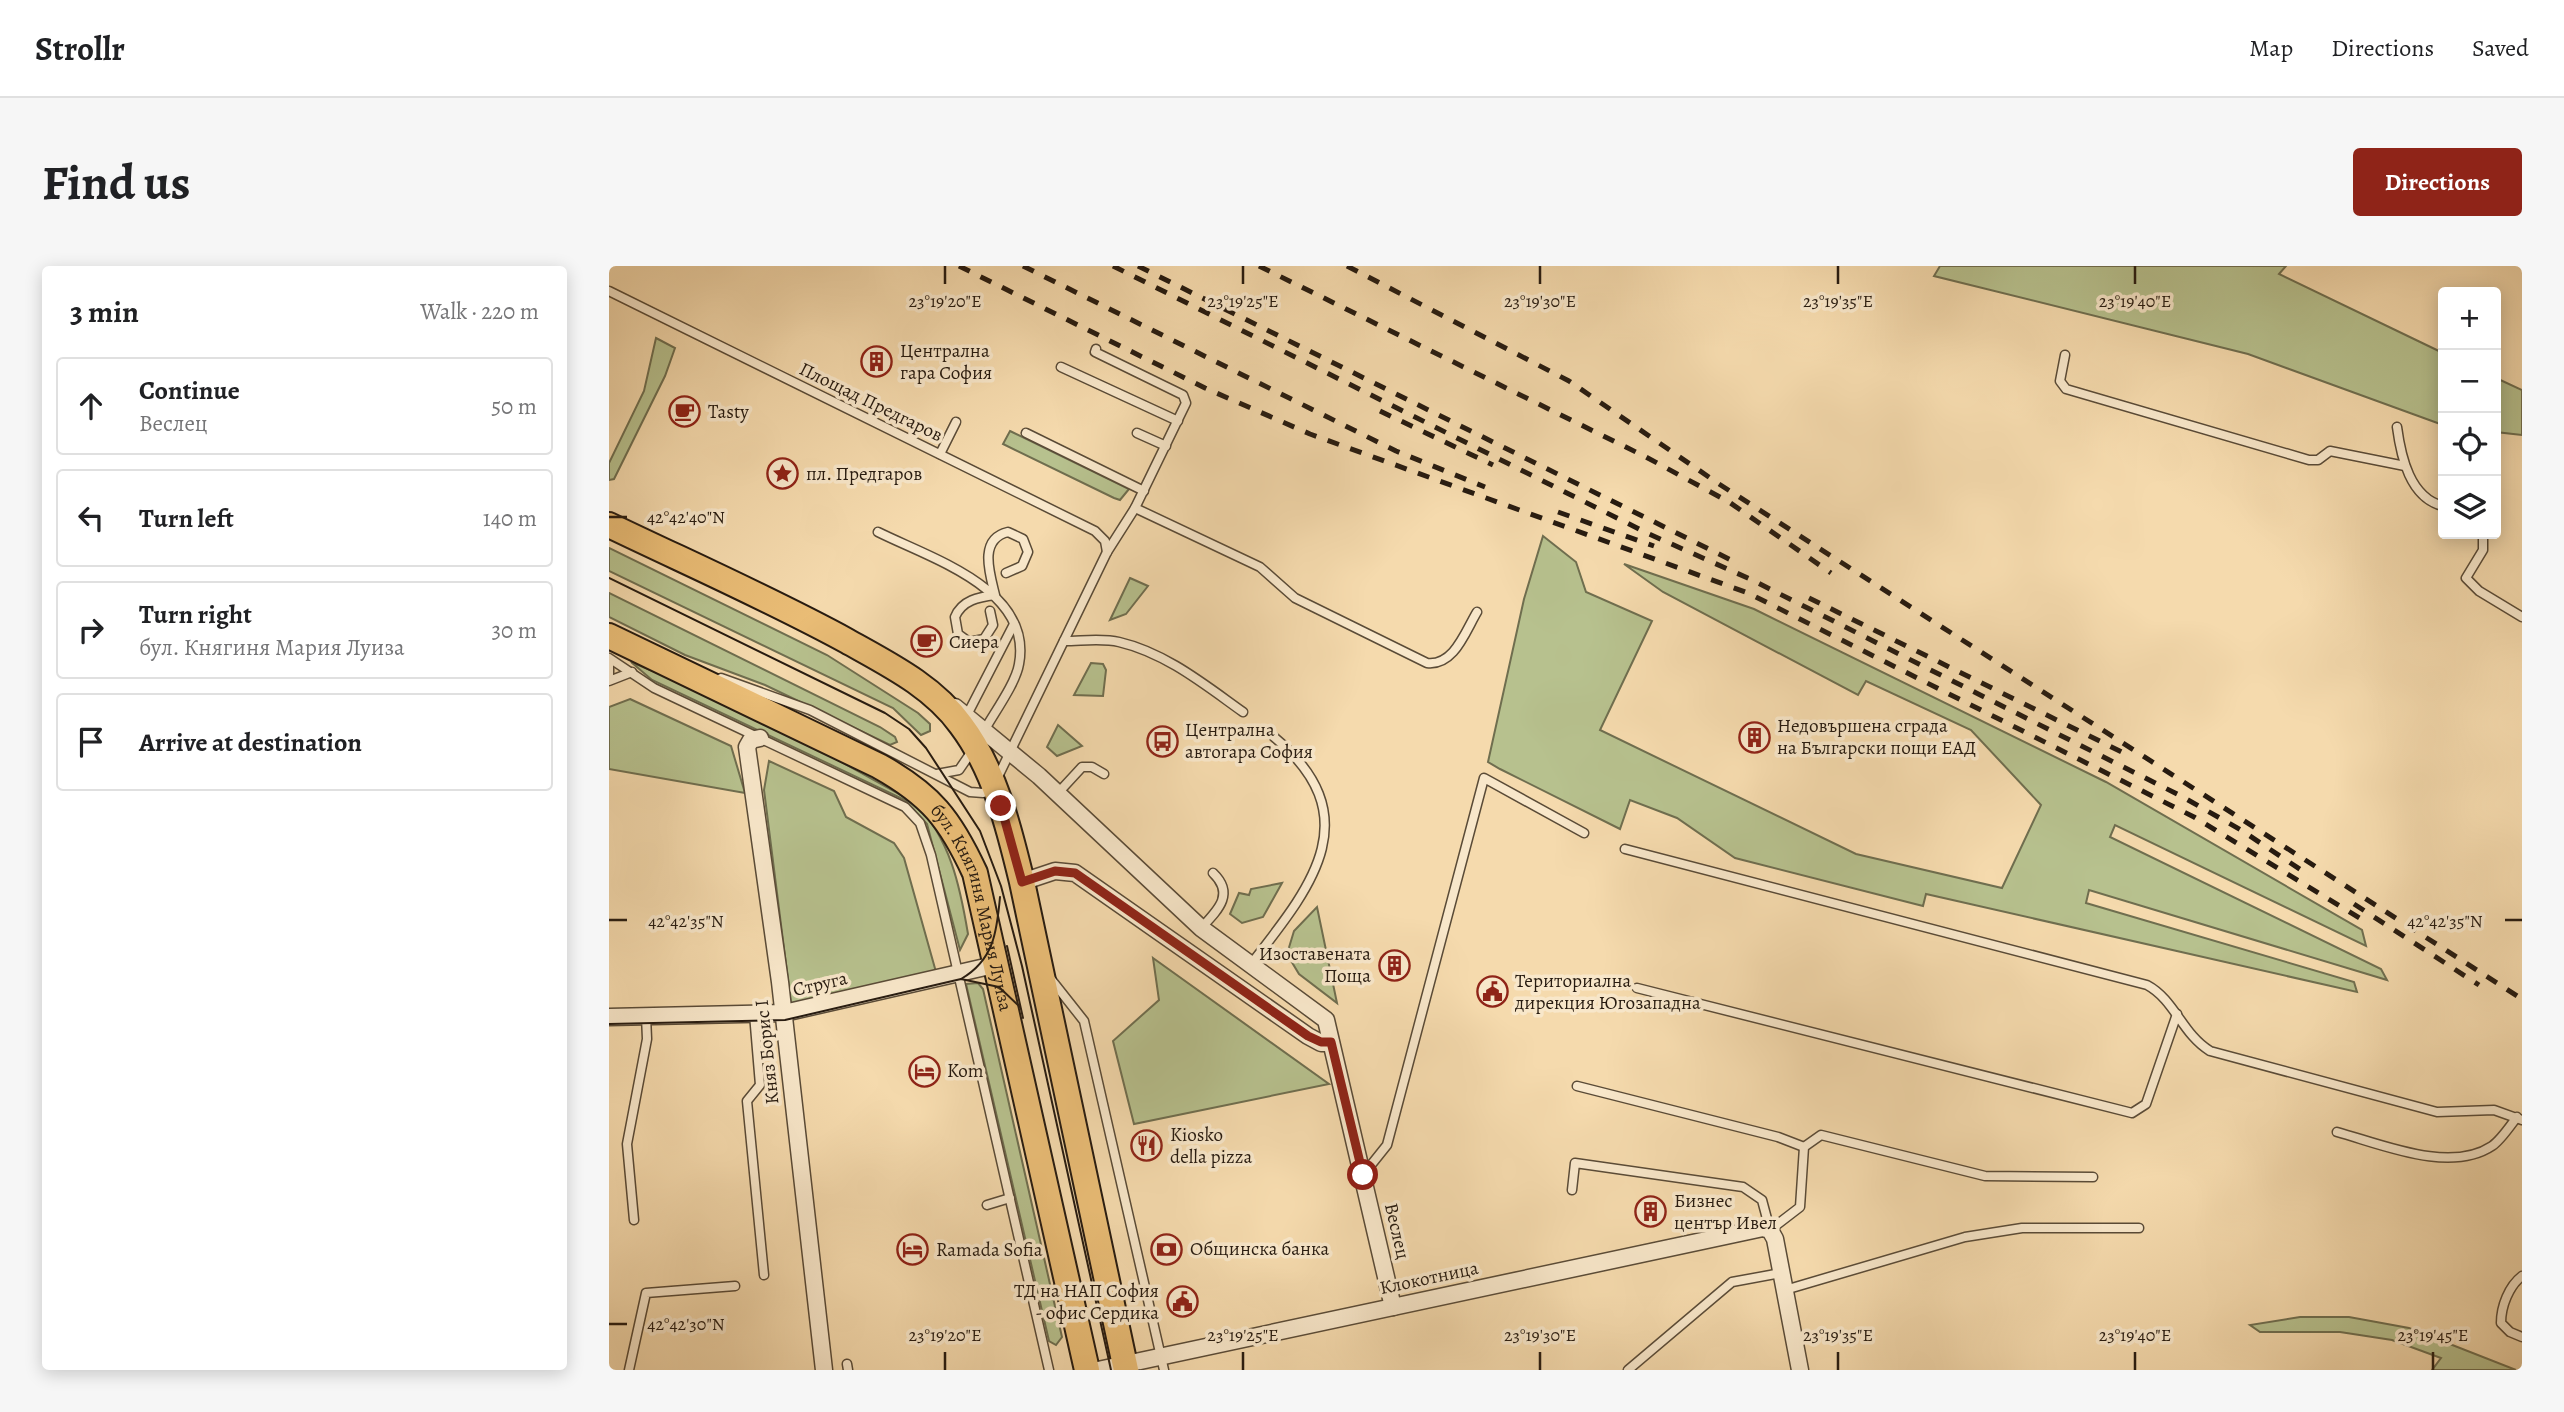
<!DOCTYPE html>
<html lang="en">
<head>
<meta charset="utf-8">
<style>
  body { margin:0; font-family:Alegreya,serif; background:#f6f6f6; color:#202124 }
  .controls { position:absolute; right:21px; top:21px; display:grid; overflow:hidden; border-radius:7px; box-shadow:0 4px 18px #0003 }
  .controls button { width:63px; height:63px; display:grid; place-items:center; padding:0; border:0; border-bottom:2px solid #e0e0e0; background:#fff; color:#202124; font:35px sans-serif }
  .stop { position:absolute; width:21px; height:21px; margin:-16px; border:5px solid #8f2418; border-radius:50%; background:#fff }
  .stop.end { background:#8f2418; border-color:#fff; box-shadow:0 2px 7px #0008 }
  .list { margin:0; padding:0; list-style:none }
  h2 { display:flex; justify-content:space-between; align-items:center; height:91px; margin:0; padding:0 28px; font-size:30px }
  h2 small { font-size:23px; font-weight:400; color:#757577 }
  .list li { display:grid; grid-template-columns:46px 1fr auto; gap:21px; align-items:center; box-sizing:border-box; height:98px; margin:0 14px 14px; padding:0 14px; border:2px solid #e0e0e0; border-radius:7px }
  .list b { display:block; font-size:26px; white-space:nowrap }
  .list p { margin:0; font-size:23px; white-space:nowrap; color:#757577 }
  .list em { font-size:23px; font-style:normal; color:#757577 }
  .icon { flex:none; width:38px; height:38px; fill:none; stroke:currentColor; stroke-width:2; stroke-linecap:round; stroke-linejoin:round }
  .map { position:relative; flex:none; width:1913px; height:1104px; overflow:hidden; border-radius:7px }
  header { display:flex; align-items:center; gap:42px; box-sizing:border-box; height:98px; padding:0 35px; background:#fff; border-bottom:2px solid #e0e0e0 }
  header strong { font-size:33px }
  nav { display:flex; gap:38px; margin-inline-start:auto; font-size:24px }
  .intro { display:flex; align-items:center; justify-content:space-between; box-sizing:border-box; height:168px; padding:0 42px }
  h1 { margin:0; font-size:49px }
  .button { padding:18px 32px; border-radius:7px; background:#8f2418; color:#fff; font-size:24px; font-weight:700 }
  main { display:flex; gap:42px; padding:0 42px }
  aside { flex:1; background:#fff; border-radius:7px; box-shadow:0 4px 18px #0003 }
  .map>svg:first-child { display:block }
</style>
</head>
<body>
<header>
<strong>Strollr</strong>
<nav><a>Map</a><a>Directions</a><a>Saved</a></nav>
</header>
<div class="intro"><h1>Find us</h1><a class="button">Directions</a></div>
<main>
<aside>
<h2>3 min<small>Walk · 220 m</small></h2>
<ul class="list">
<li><svg class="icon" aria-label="ahead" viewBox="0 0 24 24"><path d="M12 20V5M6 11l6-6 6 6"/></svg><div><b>Continue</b><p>Веслец</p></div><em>50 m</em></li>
<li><svg class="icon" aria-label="left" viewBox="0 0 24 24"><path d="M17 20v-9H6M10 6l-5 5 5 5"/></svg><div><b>Turn left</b></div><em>140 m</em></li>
<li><svg class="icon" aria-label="right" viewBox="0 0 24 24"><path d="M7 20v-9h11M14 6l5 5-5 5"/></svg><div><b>Turn right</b><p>бул. Княгиня Мария Луиза</p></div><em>30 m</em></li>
<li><svg class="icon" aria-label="arrive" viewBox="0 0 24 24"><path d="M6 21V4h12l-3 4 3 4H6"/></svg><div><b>Arrive at destination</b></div></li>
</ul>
</aside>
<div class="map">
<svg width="1913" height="1104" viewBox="0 0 1913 1104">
  <rect width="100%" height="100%" fill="#f5daad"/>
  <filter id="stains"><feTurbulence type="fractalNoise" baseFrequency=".00286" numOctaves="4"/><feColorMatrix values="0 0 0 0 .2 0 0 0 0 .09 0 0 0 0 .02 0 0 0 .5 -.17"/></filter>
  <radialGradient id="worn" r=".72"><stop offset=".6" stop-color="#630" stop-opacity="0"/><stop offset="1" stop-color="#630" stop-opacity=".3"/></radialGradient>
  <g fill="#b7c18e" stroke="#6f6e4f" stroke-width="2">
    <path d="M 1331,0 L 1677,0 L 1670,8 L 1834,87 L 1834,159 L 1639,88 L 1325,10 Z"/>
    <path d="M 47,72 L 66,82 L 56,110 L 5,213 L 0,214 L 0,197 L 35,125 Z"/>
    <path d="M 1887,112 L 1913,124 L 1913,169 L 1887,166 Z"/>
    <path d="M 401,165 L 520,223 L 511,234 L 505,232 L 394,178 Z"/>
    <path d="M 934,270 L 967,296 L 977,326 L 1043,355 L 991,464 L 1247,588 L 1393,622 L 1432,539 L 1362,464 L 1257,415 L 1249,429 L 1054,326 L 1015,298 L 1145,343 L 1497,516 L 1753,664 L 1757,680 L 1506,559 L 1501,571 L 1772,703 L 1778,714 L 1480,624 L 1477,637 L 1745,716 L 1748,726 L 1317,628 L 1314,640 L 1126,592 L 1068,552 L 1021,534 L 1011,563 L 891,503 L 879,496 L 915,333 Z"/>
    <path d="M 0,282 L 218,389 L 309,447 L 321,458 L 321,465 L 312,469 L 284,442 L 0,305 Z"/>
    <path d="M 521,312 L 539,320 L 517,348 L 501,354 Z"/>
    <path d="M 0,327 L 271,461 L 286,471 L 288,476 L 281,479 L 156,419 L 76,389 L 0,351 Z"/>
    <path d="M 22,396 L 143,446 L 306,537 C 341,572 351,620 359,668 L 351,684 L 318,558 L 296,534 L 43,414 Z"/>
    <path d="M 482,397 L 494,398 L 497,404 L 494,430 L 465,429 Z"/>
    <path d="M 21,433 L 122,480 L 136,527 L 0,503 L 0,441 Z"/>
    <path d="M 449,459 L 473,480 L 448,490 L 438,481 Z"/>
    <path d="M 160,495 L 225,525 L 237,551 L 285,577 L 295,592 L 327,706 L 182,738 L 155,524 Z"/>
    <path d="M 673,617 L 654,651 L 633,657 L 621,648 L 630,627 L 640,629 L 642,623 Z"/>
    <path d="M 708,641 L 728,737 L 690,708 L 678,688 L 685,665 Z"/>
    <path d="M 544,692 L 720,818 L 525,858 L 504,775 L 550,734 Z"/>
    <path d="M 369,717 L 374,723 L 453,1071 L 447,1079 L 440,1075 L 357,718 Z"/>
    <path d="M 1691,1051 L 1740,1051 L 1800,1062 L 1907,1104 L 1823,1104 L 1832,1092 L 1783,1074 L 1731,1066 L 1651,1066 L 1641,1059 Z"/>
  </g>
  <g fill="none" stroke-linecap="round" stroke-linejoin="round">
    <defs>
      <g id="lane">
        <path d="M 0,25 L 486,265 L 496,275 L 498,286"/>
        <path d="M 1456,89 L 1451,115 L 1457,123 L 1700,194 L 1709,194 L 1721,185 L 1796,200"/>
        <path d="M 452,101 L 569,155"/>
        <path d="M 1788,161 C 1792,191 1801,232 1834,240"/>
        <path d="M 417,167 L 535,225"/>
        <path d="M 528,167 L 557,180"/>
        <path d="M 331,188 L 347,156"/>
        <path d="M 526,242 L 651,301 L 686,332 L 818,397 C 845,400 856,366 868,346"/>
        <path d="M 269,266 C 321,292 424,323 410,398 C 407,417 385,447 375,465"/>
        <path d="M 1874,268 L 1874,284 L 1857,312 L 1870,325 L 1913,351"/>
        <path d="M 381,345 L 384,359 L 375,373 L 360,376 L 349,368 L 346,351 C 353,334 370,331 386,329 C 381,308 369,273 399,266 L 414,273 L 419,286 L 413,300 L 397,307"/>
        <path d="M 455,375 C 473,375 494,372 510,376 C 557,387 596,419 634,446"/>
        <path d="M 0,392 L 45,422 L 296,541 L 311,557 L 322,589 L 440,1104"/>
        <path d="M 0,397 L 0,409"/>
        <path d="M 112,412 L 201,444 L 361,526 L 374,527 L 384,521 L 498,286 L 526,242 L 577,137 L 574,129 L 486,86 L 487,83"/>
        <path d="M 0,415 L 23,406"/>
        <path d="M 358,449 L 405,358"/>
        <path d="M 328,508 L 350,504 L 363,485"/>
        <path d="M 449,527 L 473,501 L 483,501 L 495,508"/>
        <path d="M 1016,583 L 1538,719 C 1566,734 1573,768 1601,785 L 1828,846 L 1885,844 L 1913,854"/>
        <path d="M 592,662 C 609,644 626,628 604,607"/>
        <path d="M 642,698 C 702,621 761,551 665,471"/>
        <path d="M 441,712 L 475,755 L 555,1104"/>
        <path d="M 1028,722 L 1523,847 L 1537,838 L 1568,748"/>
        <path d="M 145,748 L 151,819 L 138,835 L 155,1009"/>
        <path d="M 968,820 L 1169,871 L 1195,881"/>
        <path d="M 1728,866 C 1772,878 1841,908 1883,880 C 1892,874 1901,860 1908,851"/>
        <path d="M 754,909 L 778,879 L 875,512 L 975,567"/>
        <path d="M 963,924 L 966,897 L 1134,921 L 1153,934 L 1161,964 L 1191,941 L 1195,881 L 1212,869 L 1376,910 L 1484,911"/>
        <path d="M 378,939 L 401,932"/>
        <path d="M 25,954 L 18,878 L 38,773 L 37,750"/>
        <path d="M 1913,1010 C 1900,1020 1892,1040 1892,1057 L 1901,1066 L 1913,1071"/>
        <path d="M 1176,1024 L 1356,971 L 1413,962 L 1530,962"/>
        <path d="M 238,1098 L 239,1104"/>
        <path d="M 20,1104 L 37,1027 L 126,1020"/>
        <path d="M 1019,1104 L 1123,1016 L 1172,1007"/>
      </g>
      <g id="street">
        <path d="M 346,441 L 430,510 L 592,662 L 717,754 L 784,1041"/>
        <path d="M 151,472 L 142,474 L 138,481 L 171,716 L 215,1104"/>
        <path d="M 413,616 L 446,605 L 466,607 L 699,770 L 712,777 L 722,777"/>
        <path d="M 0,751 L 175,747 L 385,699"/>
        <path d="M 489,1104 L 1154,962 L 1161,964 L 1166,973 L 1191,1104"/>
      </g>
      <g id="primary">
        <path d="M 0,259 C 79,297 161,333 238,375 C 279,398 324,420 352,459 C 386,504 400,562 413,616 L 517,1104"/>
        <path id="s1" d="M 0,370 L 270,500 C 322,529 341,553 366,607 L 478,1104"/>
      </g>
    </defs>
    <use href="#lane" stroke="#5a4b37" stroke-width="11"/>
    <use href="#street" stroke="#5a4b37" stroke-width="19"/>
    <use href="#primary" stroke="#271b10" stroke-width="28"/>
    <use href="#lane" stroke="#f8e7ca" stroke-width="8"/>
    <use href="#street" stroke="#f8e7ca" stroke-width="16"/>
    <use href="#primary" stroke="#eabd76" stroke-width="24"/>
    <g stroke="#271b10" stroke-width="2">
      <path d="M 0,312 L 276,447 L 300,463 L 317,482 L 371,565 L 392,620 L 413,700 L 502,1104"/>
      <path d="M 398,680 L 414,752"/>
      <path d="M 352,713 C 385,694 388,665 391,631"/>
      <path d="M 0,758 L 176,754 L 352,713 L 390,721 L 411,741"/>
    </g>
    <g stroke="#271b10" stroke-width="5" stroke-dasharray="12 12" stroke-linecap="butt">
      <path d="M 350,0 L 596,122 L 701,168 L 1139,327 L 1585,551 L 1752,653"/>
      <path d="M 414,0 L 787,185 L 876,221"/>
      <path d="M 504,0 L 1040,268 L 1141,313 L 1572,530 L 1632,564 L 1692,604"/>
      <path d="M 529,0 L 1122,294"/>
      <path d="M 650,0 L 1037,191 L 1120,236 L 1222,307"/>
      <path d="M 738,0 L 960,115 L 1110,218 L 1913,733"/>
      <path d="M 771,145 L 884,199"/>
      <path d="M 949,246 L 1045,280"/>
      <path d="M 1200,332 L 1521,490"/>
      <path d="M 1745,638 L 1870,719"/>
    </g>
  </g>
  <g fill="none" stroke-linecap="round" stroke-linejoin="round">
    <path stroke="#8f2418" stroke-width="9" d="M 392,540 L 413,616 L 446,605 L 466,607 L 699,770 L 712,776 L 722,776 L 754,909"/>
  </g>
  <path fill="none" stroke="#271b10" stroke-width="2.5" d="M 336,0 L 336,18M 634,0 L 634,18M 931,0 L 931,18M 1229,0 L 1229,18M 1526,0 L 1526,18M 0,251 L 18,251M 0,654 L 18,654M 1896,654 L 1913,654M 0,1058 L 18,1058M 336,1086 L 336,1104M 634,1086 L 634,1104M 931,1086 L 931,1104M 1229,1086 L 1229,1104M 1526,1086 L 1526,1104M 1824,1086 L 1824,1104"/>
  <defs>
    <symbol id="building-ring" viewBox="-11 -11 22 22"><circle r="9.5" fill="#f8e7ca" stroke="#8f2418" stroke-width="1.5"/><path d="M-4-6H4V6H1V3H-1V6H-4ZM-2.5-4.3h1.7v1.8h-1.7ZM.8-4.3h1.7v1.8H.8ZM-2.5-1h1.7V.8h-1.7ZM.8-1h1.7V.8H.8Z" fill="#8f2418"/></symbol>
    <symbol id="cafe-ring" viewBox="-11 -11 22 22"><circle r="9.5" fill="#f8e7ca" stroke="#8f2418" stroke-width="1.5"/><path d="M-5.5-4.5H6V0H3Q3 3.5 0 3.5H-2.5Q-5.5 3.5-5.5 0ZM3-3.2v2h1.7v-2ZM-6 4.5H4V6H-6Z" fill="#8f2418"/></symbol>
    <symbol id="sight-ring" viewBox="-11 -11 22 22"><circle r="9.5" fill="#f8e7ca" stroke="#8f2418" stroke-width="1.5"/><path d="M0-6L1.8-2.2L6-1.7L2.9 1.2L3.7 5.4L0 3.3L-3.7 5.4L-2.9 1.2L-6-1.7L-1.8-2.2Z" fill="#8f2418"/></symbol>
    <symbol id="bus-ring" viewBox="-11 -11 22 22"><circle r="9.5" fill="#f8e7ca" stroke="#8f2418" stroke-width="1.5"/><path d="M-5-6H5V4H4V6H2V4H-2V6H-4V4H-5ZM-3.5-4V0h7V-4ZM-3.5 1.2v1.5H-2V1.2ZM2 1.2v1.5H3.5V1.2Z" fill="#8f2418"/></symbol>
    <symbol id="civic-ring" viewBox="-11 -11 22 22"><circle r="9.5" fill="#f8e7ca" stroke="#8f2418" stroke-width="1.5"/><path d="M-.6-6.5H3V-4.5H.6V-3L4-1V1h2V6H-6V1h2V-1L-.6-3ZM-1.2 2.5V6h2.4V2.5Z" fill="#8f2418"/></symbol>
    <symbol id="hotel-ring" viewBox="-11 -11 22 22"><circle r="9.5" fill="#f8e7ca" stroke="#8f2418" stroke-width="1.5"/><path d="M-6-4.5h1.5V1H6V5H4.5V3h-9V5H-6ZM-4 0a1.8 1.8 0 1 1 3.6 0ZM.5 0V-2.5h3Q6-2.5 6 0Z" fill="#8f2418"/></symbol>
    <symbol id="restaurant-ring" viewBox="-11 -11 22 22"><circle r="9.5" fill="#f8e7ca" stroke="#8f2418" stroke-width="1.5"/><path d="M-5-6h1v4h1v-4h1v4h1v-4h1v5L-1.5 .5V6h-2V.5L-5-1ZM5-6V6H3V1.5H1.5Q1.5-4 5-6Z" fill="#8f2418"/></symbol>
    <symbol id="bank-ring" viewBox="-11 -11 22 22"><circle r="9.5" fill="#f8e7ca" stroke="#8f2418" stroke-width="1.5"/><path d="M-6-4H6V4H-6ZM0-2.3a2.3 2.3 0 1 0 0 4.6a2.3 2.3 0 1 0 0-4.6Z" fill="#8f2418"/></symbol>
  </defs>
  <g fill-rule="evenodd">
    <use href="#building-ring" x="250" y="78" width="35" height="35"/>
    <use href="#cafe-ring" x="58" y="128" width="35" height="35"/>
    <use href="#sight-ring" x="156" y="190" width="35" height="35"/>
    <use href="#cafe-ring" x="300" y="358" width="35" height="35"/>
    <use href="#building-ring" x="1128" y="454" width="35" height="35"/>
    <use href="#bus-ring" x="536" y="458" width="35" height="35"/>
    <use href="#building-ring" x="768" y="682" width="35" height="35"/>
    <use href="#civic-ring" x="866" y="708" width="35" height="35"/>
    <use href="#hotel-ring" x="298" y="788" width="35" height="35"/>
    <use href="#restaurant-ring" x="520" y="862" width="35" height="35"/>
    <use href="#building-ring" x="1024" y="928" width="35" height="35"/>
    <use href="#bank-ring" x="540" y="966" width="35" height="35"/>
    <use href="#hotel-ring" x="286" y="966" width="35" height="35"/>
    <use href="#civic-ring" x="556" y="1018" width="35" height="35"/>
  </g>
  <g text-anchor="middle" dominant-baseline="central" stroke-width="7" stroke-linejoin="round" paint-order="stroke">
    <g font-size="19" fill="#271b10" stroke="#f8e7ca" text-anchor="start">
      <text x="291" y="85">Централна<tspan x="291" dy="22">гара София</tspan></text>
      <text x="99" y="146">Tasty</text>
      <text x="197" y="208">пл. Предгаров</text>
      <text x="340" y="376">Сиера</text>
      <text x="1168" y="460">Недовършена сграда<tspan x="1168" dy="22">на Български пощи ЕАД</tspan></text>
      <text x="576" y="464">Централна<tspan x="576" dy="22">автогара София</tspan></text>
      <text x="762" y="688" text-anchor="end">Изоставената<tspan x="762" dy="22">Поща</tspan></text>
      <text x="906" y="715">Териториална<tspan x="906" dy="22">дирекция Югозападна</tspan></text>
      <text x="338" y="805">Kom</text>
      <text x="561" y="869">Kiosko<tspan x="561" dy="22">della pizza</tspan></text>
      <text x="1065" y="935">Бизнес<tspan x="1065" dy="22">център Ивел</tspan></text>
      <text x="581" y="983">Общинска банка</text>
      <text x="327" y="984">Ramada Sofia</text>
      <text x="550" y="1025" text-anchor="end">ТД на НАП София<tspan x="550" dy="22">- офис Сердика</tspan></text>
    </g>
    <g font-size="19" fill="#271b10" stroke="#f8e7ca">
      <text transform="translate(262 136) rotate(26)">Площад Предгаров</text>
      <text stroke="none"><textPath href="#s1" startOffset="478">бул. Княгиня Мария Луиза</textPath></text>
      <text transform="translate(211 718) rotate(-13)">Струга</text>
      <text transform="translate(158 786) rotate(-96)">Княз Борис I</text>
      <text transform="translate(788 965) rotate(77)">Веслец</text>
      <text transform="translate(820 1012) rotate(-12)">Клокотница</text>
    </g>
  </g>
  <g font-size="18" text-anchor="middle" fill="#271b10" stroke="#f8e7ca" stroke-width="7" stroke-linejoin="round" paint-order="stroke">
    <text x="336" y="41">23°19'20"E</text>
    <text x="634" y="41">23°19'25"E</text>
    <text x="931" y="41">23°19'30"E</text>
    <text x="1229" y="41">23°19'35"E</text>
    <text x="1526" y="41">23°19'40"E</text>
    <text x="77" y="257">42°42'40"N</text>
    <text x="77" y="661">42°42'35"N</text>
    <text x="1836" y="661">42°42'35"N</text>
    <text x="77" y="1064">42°42'30"N</text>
    <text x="336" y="1075">23°19'20"E</text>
    <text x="634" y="1075">23°19'25"E</text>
    <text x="931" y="1075">23°19'30"E</text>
    <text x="1229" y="1075">23°19'35"E</text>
    <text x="1526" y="1075">23°19'40"E</text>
    <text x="1824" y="1075">23°19'45"E</text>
  </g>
  <rect width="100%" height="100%" filter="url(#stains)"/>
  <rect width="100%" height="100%" fill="url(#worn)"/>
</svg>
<div class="controls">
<button>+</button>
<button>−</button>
<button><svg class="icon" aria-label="locate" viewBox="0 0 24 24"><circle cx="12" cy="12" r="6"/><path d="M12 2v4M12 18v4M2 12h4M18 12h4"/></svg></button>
<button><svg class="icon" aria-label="layers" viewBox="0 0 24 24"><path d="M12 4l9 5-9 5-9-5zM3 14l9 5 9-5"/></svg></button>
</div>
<div class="stop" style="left:754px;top:909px"></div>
<div class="stop end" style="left:392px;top:540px"></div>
</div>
</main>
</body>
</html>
